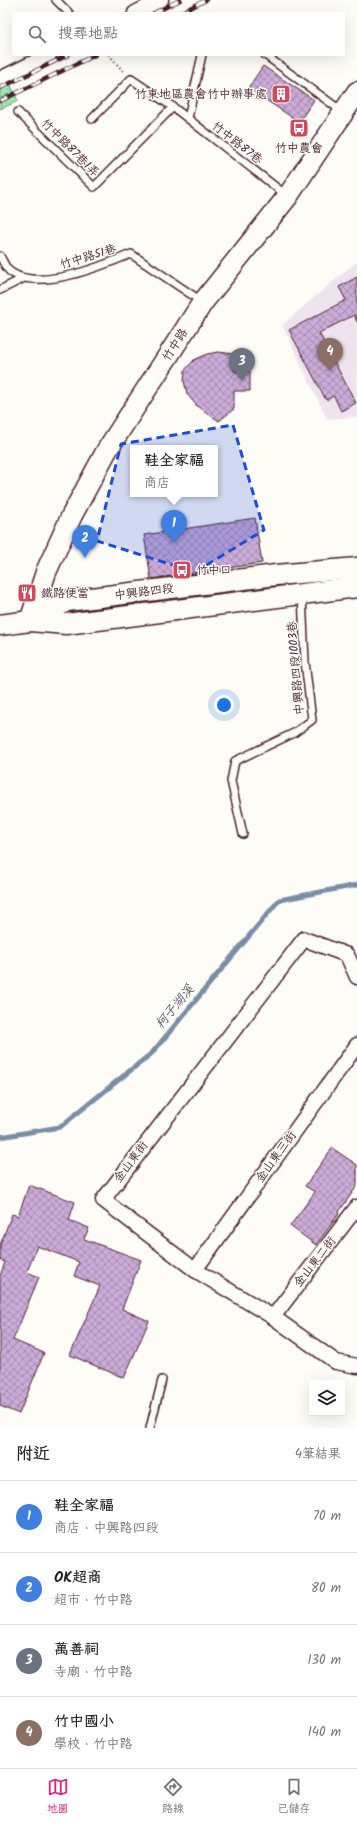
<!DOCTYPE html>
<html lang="zh-TW">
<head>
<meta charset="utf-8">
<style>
  body { margin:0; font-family:Kalam,"LXGW WenKai TC",sans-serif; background:#f2f2f2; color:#222 }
  .controls { position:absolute; right:12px; bottom:12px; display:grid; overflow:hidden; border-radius:0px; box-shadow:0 4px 16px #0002 }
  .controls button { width:36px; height:36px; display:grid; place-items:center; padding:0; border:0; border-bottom:1px solid #e0e0e0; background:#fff; color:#222; font:20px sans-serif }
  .you { position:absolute; left:224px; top:705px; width:14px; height:14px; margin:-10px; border:3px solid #fff; border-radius:50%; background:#1a73e8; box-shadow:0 0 0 6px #1a73e833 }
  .badge { display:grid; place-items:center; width:26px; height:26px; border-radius:50%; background:#db2777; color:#fff; font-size:13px; font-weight:700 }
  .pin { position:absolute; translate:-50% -33px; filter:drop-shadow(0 1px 2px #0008) }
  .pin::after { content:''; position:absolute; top:21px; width:14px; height:12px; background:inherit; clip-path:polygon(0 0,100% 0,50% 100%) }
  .popup { position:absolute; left:130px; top:445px; width:88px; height:52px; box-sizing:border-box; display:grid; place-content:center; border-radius:0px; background:#fff; filter:drop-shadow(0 1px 3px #0005); font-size:13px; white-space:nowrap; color:#767676 }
  .popup b { font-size:15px; color:#222 }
  .popup::after { content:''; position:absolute; left:50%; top:100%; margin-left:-8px; border:8px solid transparent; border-top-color:#fff }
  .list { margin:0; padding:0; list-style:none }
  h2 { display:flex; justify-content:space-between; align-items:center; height:52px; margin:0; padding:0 16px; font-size:17px }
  h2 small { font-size:13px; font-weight:400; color:#767676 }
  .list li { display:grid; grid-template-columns:26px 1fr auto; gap:12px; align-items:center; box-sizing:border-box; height:72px; padding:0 16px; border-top:1px solid #e0e0e0 }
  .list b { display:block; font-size:15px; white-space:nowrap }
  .list p { margin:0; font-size:13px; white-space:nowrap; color:#767676 }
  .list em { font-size:13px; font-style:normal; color:#767676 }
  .icon { flex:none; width:22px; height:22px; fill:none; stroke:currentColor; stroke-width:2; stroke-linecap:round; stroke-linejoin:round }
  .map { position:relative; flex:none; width:357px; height:1428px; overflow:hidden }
  .search { position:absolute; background:#fff; box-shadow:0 4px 16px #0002; left:12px; right:12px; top:12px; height:44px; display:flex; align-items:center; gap:10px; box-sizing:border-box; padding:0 14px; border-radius:0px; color:#767676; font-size:15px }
  .sheet { height:340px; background:#fff }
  nav { display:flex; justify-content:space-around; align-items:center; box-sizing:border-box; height:56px; border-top:1px solid #e0e0e0; background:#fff; font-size:11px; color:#767676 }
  nav a { display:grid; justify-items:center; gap:2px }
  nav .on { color:#db2777 }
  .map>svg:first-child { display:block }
</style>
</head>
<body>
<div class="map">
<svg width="357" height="1428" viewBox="0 0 357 1428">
  <defs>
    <pattern id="green-dots" width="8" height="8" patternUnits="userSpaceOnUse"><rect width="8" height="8" fill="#9fe7b4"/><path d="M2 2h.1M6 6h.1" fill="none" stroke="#8ac69b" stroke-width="1.8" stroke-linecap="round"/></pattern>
    <pattern id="building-cross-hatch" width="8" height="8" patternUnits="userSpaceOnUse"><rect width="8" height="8" fill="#cbabd7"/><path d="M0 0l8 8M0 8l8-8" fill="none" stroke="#a78baf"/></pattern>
  </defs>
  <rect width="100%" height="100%" fill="#fdfcf7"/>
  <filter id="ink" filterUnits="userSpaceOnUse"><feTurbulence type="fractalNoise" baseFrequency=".025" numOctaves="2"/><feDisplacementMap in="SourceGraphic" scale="8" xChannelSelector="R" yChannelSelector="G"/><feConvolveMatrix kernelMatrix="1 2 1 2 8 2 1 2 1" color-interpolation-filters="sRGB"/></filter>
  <g filter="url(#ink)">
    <path fill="#eee4ed" d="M 357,261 L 357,417 L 327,419 L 282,325 Z"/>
    <path fill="url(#green-dots)" stroke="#748370" d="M 4,70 L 18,101 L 0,109 L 0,72 Z"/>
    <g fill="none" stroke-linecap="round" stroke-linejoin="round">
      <path stroke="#798da7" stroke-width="5" d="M 0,1137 L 60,1127 L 152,1053 L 279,900 L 357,885"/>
    </g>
    <g fill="url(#building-cross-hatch)" stroke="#4a1f2b">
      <path d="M 263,66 L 314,100 L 299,122 L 248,88 Z"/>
      <path d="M 357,277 L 357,322 L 354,315 L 319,333 L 356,403 L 341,411 L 334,396 L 326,400 L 289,330 L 346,300 L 339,287 Z"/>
      <path d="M 218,352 L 236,354 L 234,371 L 250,371 L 250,391 L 234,391 L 234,409 L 219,421 L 197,406 L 187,394 L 184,381 L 185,370 L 194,360 L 207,354 Z"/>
      <path d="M 255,518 L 262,563 L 151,579 L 144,535 Z"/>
      <path d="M 332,1148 L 357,1165 L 357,1186 L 338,1213 L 339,1214 L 316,1245 L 290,1226 L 315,1192 L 305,1186 Z"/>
      <path d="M 29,1185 L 75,1202 L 69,1220 L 89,1228 L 84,1239 L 141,1260 L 122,1309 L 149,1321 L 124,1378 L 70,1355 L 100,1286 L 74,1276 L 79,1262 L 37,1246 L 27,1272 L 39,1277 L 13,1340 L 44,1353 L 19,1414 L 0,1406 L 0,1276 L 5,1262 L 0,1260 L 0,1245 L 12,1214 L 18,1216 Z"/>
    </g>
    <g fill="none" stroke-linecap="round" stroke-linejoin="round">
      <defs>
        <g id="lane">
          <path d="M 56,0 L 69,13"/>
          <path d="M 265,55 L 343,112"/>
          <path d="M 18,112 L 94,187 L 173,107"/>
          <path d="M 188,118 L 202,55"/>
          <path d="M 92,119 L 131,79 L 173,107 L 286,195"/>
          <path d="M 0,256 C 3,261 6,270 12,273 C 41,291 102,266 131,254 L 201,301"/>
          <path d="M 0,290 L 24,278"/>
          <path d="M 243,834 L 231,781 L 235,761 L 294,733 L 312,720 L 305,662 L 302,595"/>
          <path d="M 150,1428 L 162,1380"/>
        </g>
        <g id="street">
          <path d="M 135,13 L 161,0"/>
          <path d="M 0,79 L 49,55"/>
          <path d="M 357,977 L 347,955 L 304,939 L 103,1200 L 195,1270 L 273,1317 L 336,1362 L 357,1366"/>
          <path d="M 195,1270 L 357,1045"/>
          <path d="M 273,1317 L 357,1207"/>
        </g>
        <g id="secondary">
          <path d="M 30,621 L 46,572 L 72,515 L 107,450 L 203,302 L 288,196 L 357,92"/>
          <path d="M 30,621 L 67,601 L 276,575 L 357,568"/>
          <path d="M 0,625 L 30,621 L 66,624 L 357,587"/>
        </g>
      </defs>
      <use href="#lane" stroke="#4a1f2b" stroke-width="10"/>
      <use href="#street" stroke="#4a1f2b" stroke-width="17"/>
      <use href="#secondary" stroke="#4a1f2b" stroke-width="23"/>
      <path stroke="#4a1f2b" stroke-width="2.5" stroke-dasharray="1 3" stroke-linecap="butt" d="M 109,55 L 124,72"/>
      <use href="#lane" stroke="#fdfcf7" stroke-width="7"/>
      <use href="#street" stroke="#fdfcf7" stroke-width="14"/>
      <use href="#secondary" stroke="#fdfcf7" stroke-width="20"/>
      <defs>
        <g id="rail">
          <path d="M 154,13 L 180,0"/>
          <path d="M 180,13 L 206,0"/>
          <path d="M 0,88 L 68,55"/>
          <path d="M 0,101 L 95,55"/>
        </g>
      </defs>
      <use href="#rail" stroke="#4a1f2b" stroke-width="4.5"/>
      <use href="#rail" stroke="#fdfcf7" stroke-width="3" stroke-dasharray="9" stroke-linecap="butt"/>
    </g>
  </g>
  <path fill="#1d4ed8" fill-opacity="0.2" stroke="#1d4ed8" stroke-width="3" stroke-dasharray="8 5" stroke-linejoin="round" d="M 233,425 L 264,530 L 195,572 L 97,541 L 121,444 Z"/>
  <defs>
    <symbol id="building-square" viewBox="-11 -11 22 22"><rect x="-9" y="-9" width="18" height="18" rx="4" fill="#d1495b" stroke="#fdfcf7"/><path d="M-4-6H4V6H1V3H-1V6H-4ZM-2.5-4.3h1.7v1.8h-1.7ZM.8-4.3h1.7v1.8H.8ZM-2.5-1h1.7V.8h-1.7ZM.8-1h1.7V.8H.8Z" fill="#fff"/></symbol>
    <symbol id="bus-square" viewBox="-11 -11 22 22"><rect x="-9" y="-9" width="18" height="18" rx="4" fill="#d1495b" stroke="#fdfcf7"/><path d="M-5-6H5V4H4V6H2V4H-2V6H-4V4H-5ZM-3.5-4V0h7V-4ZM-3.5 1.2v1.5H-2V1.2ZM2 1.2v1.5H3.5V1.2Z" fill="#fff"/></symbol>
    <symbol id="restaurant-square" viewBox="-11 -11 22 22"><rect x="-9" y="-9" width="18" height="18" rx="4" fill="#d1495b" stroke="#fdfcf7"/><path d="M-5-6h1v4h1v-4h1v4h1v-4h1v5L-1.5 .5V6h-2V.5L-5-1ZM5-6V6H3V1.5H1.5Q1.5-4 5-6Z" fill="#fff"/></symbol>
  </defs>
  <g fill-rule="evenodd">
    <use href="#building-square" x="270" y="83" width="22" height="22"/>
    <use href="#bus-square" x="288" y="117" width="22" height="22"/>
    <use href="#bus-square" x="171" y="559" width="22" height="22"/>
    <use href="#restaurant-square" x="16" y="582" width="22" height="22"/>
  </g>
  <g text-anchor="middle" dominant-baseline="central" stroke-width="3" stroke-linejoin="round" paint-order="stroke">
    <g font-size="12" fill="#4a1f2b" stroke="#fdfcf7" text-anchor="start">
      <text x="267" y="94" text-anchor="end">竹東地區農會竹中辦事處</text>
      <text x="299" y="148" text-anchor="middle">竹中農會</text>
      <text x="196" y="570">竹中口</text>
      <text x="41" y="593">鐵路便當</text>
    </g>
    <g font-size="12" fill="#4a1f2b" stroke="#fdfcf7">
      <text transform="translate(237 143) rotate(38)">竹中路87巷</text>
      <text transform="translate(70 148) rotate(45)">竹中路87巷1弄</text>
      <text transform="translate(88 257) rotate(-17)">竹中路51巷</text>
      <text transform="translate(175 345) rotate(-57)">竹中路</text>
      <text transform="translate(144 592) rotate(-7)">中興路四段</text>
      <text transform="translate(296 668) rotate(-95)">中興路四段1003巷</text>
      <text transform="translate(276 1157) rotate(-54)">金山東三街</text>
      <text transform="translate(131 1162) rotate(-53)">金山東街</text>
      <text transform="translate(315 1262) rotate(-52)">金山東二街</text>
    </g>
    <g font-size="13" font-style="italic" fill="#615669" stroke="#fdfcf7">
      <text transform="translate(175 1007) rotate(-50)">柯子湖溪</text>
    </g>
  </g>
</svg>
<div class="controls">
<button><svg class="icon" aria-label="layers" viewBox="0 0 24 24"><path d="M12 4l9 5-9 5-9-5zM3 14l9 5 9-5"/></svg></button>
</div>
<div class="you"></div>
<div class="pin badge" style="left:174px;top:543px;background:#3f7fe0">1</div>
<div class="popup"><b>鞋全家福</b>商店</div>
<div class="pin badge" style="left:85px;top:558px;background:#3f7fe0">2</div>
<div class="pin badge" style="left:242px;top:381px;background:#6b7280">3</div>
<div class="pin badge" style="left:330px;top:371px;background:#8d6e63">4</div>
<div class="search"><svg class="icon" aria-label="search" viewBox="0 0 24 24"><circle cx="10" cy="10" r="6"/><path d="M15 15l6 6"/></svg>搜尋地點</div>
</div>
<section class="sheet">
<h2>附近<small>4筆結果</small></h2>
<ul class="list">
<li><span class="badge" style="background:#3f7fe0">1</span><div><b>鞋全家福</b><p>商店 · 中興路四段</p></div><em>70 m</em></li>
<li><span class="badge" style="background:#3f7fe0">2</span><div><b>OK超商</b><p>超市 · 竹中路</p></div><em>80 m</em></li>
<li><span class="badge" style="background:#6b7280">3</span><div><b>萬善祠</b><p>寺廟 · 竹中路</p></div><em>130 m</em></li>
<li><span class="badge" style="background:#8d6e63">4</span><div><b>竹中國小</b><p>學校 · 竹中路</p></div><em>140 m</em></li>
</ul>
</section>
<nav>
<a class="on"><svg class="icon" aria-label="map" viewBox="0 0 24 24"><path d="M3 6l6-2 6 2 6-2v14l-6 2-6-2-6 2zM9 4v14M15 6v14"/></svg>地圖</a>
<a><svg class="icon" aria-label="directions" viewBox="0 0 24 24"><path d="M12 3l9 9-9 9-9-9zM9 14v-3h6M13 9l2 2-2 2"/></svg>路線</a>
<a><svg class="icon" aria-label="saved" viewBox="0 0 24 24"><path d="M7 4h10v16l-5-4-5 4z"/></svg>已儲存</a>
</nav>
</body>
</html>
